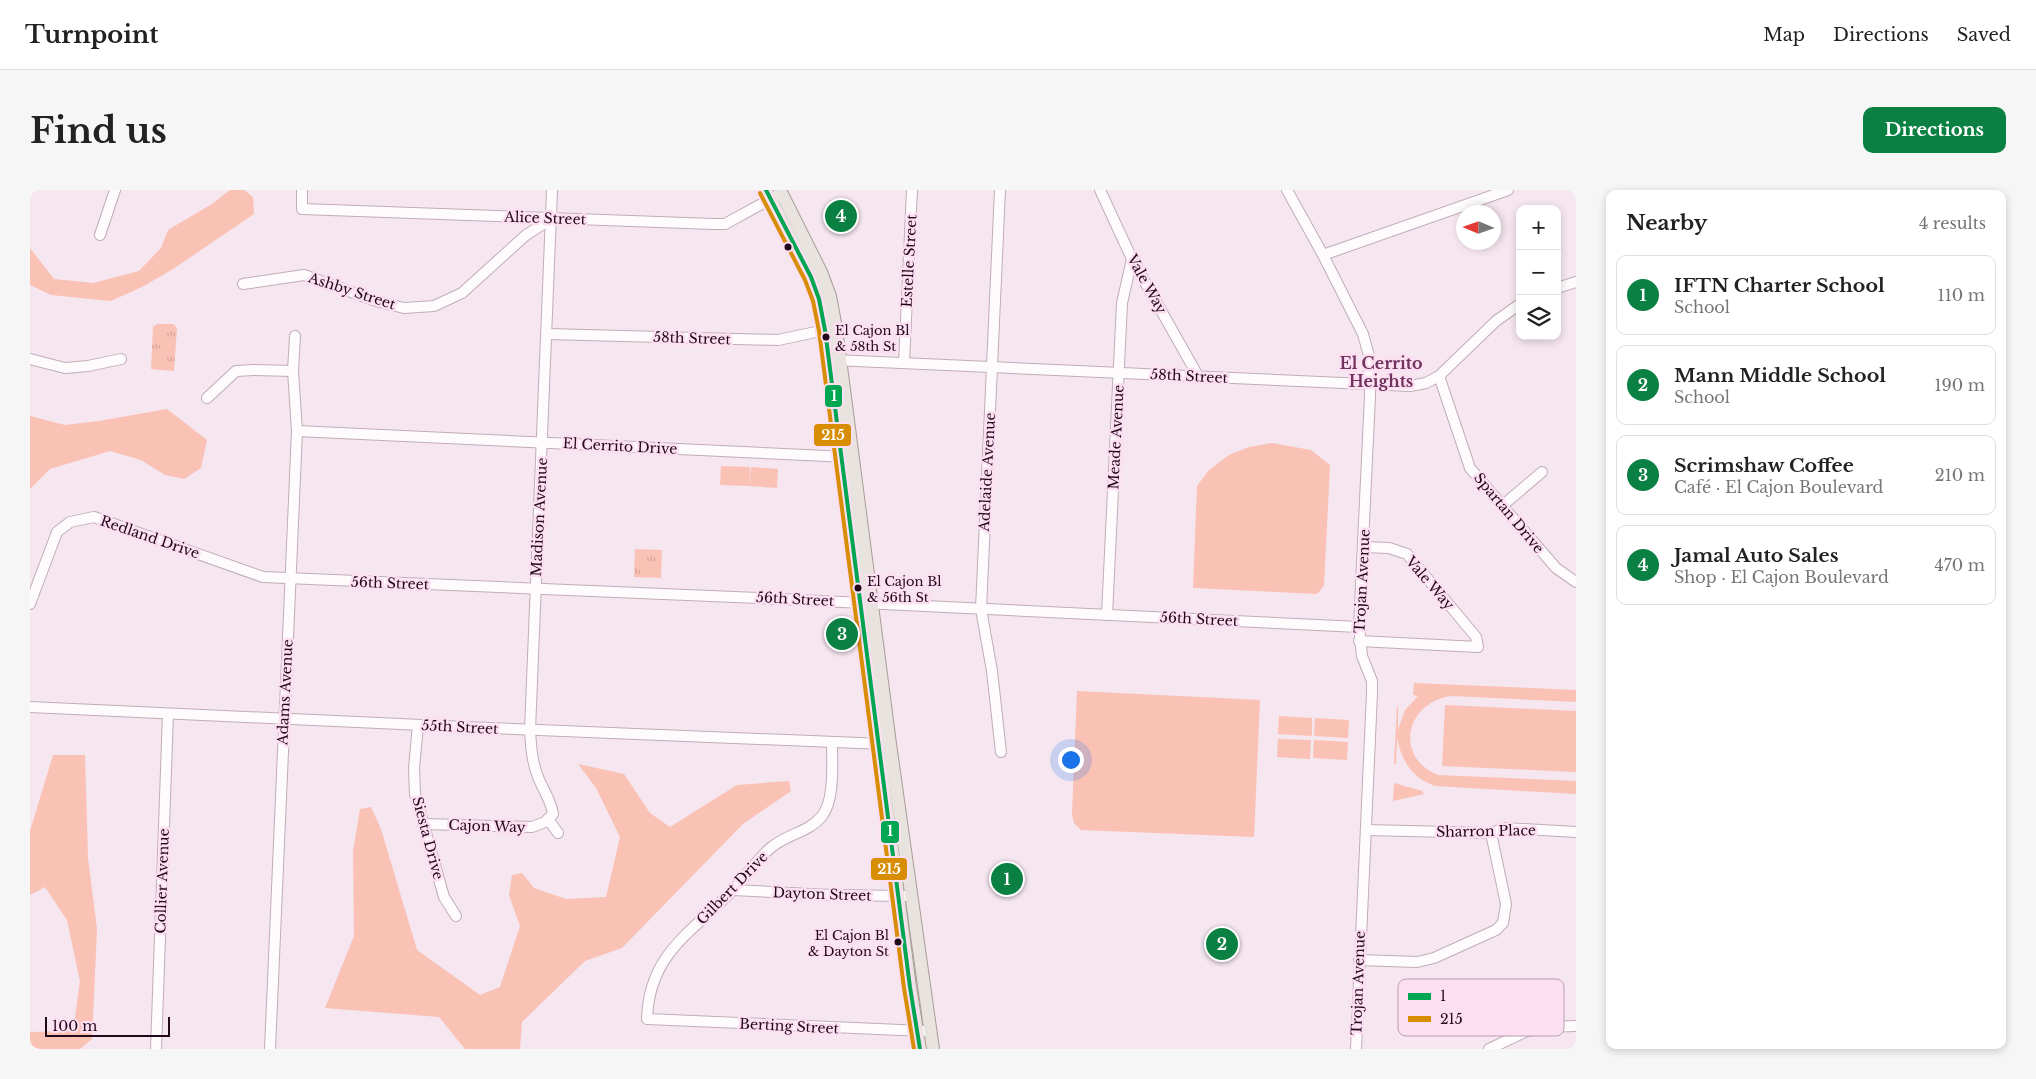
<!DOCTYPE html>
<html lang="en">
<head>
<meta charset="utf-8">
<style>
  body { margin:0; font-family:"Libre Baskerville",serif; background:#f6f6f6; color:#222 }
  .controls { position:absolute; right:15px; top:15px; display:grid; overflow:hidden; border-radius:10px; box-shadow:0 2px 8px #0003 }
  .controls button { width:45px; height:45px; display:grid; place-items:center; padding:0; border:0; border-bottom:1px solid #e0e0e0; background:#fff; color:#222; font:25px sans-serif }
  .compass { position:absolute; left:1426px; top:15px; width:45px; height:45px; border-radius:50%; background:#fff; box-shadow:0 2px 8px #0003; rotate:272deg }
  .scale { position:absolute; left:15px; bottom:12px; width:125px; box-sizing:border-box; padding-left:5px; border:2px solid #21081a; border-top:0; font-size:14px; line-height:18px; white-space:nowrap; color:#21081a; -webkit-text-stroke:4px #fddff2; paint-order:stroke }
  .you { position:absolute; left:1040px; top:569px; width:18px; height:18px; margin:-12px; border:4px solid #fff; border-radius:50%; background:#1a73e8; box-shadow:0 0 0 8px #1a73e833 }
  .badge { display:grid; place-items:center; width:32px; height:32px; border-radius:50%; background:#0b8043; color:#fff; font-size:16px; font-weight:700 }
  .pin { position:absolute; translate:-50% -50%; border:2px solid #fff; box-shadow:0 1px 5px #0006 }
  .list { margin:0; padding:0; list-style:none }
  h2 { display:flex; justify-content:space-between; align-items:center; height:65px; margin:0; padding:0 20px; font-size:21px }
  h2 small { font-size:16px; font-weight:400; color:#767676 }
  .list li { display:grid; grid-template-columns:32px 1fr auto; gap:15px; align-items:center; box-sizing:border-box; height:80px; margin:0 10px 10px; padding:0 10px; border:1px solid #e0e0e0; border-radius:10px }
  .list b { display:block; font-size:19px; white-space:nowrap }
  .list p { margin:0; font-size:16px; white-space:nowrap; color:#767676 }
  .list em { font-size:16px; font-style:normal; color:#767676 }
  .icon { flex:none; width:28px; height:28px; fill:none; stroke:currentColor; stroke-width:2; stroke-linecap:round; stroke-linejoin:round }
  .map { position:relative; flex:none; width:1546px; height:859px; overflow:hidden; border-radius:10px }
  header { display:flex; align-items:center; gap:30px; box-sizing:border-box; height:70px; padding:0 25px; background:#fff; border-bottom:1px solid #e0e0e0 }
  header strong { font-size:24px }
  nav { display:flex; gap:28px; margin-inline-start:auto; font-size:18px }
  .intro { display:flex; align-items:center; justify-content:space-between; box-sizing:border-box; height:120px; padding:0 30px }
  h1 { margin:0; font-size:35px }
  .button { padding:12px 22px; border-radius:10px; background:#0b8043; color:#fff; font-size:18px; font-weight:700 }
  main { display:flex; gap:30px; padding:0 30px }
  aside { flex:1; background:#fff; border-radius:10px; box-shadow:0 2px 8px #0003 }
  .map>svg:first-child { display:block }
</style>
</head>
<body>
<header>
<strong>Turnpoint</strong>
<nav><a>Map</a><a>Directions</a><a>Saved</a></nav>
</header>
<div class="intro"><h1>Find us</h1><a class="button">Directions</a></div>
<main>
<div class="map">
<svg width="1546" height="859" viewBox="0 0 1546 859">
  <defs>
    <pattern id="park-tufts" width="24" height="20" patternUnits="userSpaceOnUse" patternTransform="scale(1.25)"><rect width="24" height="20" fill="#fac1b5"/><path d="M3 7l-1-3M5 7V3M7 7l1-3M15 17l-1-3M17 17v-4M19 17l1-3" fill="none" stroke="#d6a49b"/></pattern>
  </defs>
  <rect width="100%" height="100%" fill="#f6e6f0"/>
  <g fill="#fac1b5">
    <path d="M 200,0 L 214,0 L 223,7 L 224,24 L 143,79 L 114,96 L 81,111 L 21,105 L 0,95 L 0,58 L 24,89 L 63,93 L 109,81 L 131,58 L 138,40 L 182,14 Z"/>
    <path d="M 137,219 L 177,250 L 171,278 L 154,289 L 135,285 L 111,270 L 80,261 L 20,279 L 0,299 L 0,226 L 35,235 L 69,231 Z"/>
    <path d="M 1242,253 L 1281,260 L 1300,275 L 1294,396 L 1287,404 L 1163,398 L 1167,296 L 1179,280 L 1199,265 L 1219,257 Z"/>
    <path d="M 691,276 L 720,277 L 719,296 L 690,295 Z"/>
    <path d="M 721,277 L 748,279 L 747,298 L 719,296 Z"/>
    <path d="M 1384,493 L 1546,500 L 1546,512 L 1422,506 C 1376,511 1363,567 1408,585 L 1546,591 L 1546,604 L 1405,596 C 1382,588 1371,570 1367,547 L 1366,574 L 1364,574 L 1367,516 L 1368,517 L 1368,540 L 1375,520 L 1388,506 L 1383,505 Z"/>
    <path d="M 1047,501 L 1230,510 L 1224,647 L 1051,640 L 1044,633 L 1042,624 Z"/>
    <path d="M 1415,515 L 1546,521 L 1546,582 L 1412,576 Z"/>
    <path d="M 1249,526 L 1282,528 L 1282,546 L 1248,544 Z"/>
    <path d="M 1285,528 L 1319,530 L 1318,548 L 1284,546 Z"/>
    <path d="M 1248,549 L 1281,550 L 1280,569 L 1247,567 Z"/>
    <path d="M 1284,550 L 1318,552 L 1317,570 L 1283,568 Z"/>
    <path d="M 23,565 L 55,565 L 58,668 L 67,739 L 62,849 L 50,859 L 0,859 L 0,842 L 43,841 L 50,791 L 37,730 L 15,697 L 0,705 L 0,641 Z"/>
    <path d="M 548,574 L 594,584 L 620,623 L 640,637 L 707,595 L 759,591 L 761,601 L 713,634 L 592,758 L 555,771 L 492,832 L 490,859 L 435,859 L 409,827 L 295,818 L 324,746 L 323,661 L 330,619 L 341,617 L 351,639 L 387,760 L 450,805 L 470,797 L 490,736 L 479,705 L 482,685 L 492,683 L 504,698 L 536,709 L 576,707 L 590,647 L 566,598 Z"/>
    <path d="M 1364,593 L 1392,601 L 1394,604 L 1363,611 Z"/>
  </g>
  <g fill="url(#park-tufts)">
    <path d="M 127,134 L 143,134 L 147,138 L 144,181 L 121,179 L 123,137 Z"/>
    <path d="M 605,359 L 632,360 L 631,388 L 604,387 Z"/>
  </g>
  <g fill="none" stroke-linecap="round" stroke-linejoin="round">
    <defs>
      <g id="minor">
        <path d="M 272,0 L 272,19 L 683,34 L 695,34 L 746,6"/>
        <path d="M 522,0 L 500,540 C 501,557 502,572 508,587 C 513,600 521,610 523,624 L 518,629 L 528,643"/>
        <path d="M 970,0 L 951,419 L 962,481 L 971,562"/>
        <path d="M 1070,0 L 1102,69 L 1168,186"/>
        <path d="M 1257,0 L 1293,65 L 1333,144 L 1339,166 L 1340,206 L 1329,437 L 1332,466 L 1342,491 L 1342,503 L 1326,859"/>
        <path d="M 70,45 L 85,0"/>
        <path d="M 1293,65 L 1478,0"/>
        <path d="M 213,94 L 274,85 L 349,112 L 374,118 L 404,116 L 432,103 L 496,45 L 521,29"/>
        <path d="M 1527,98 L 1546,92"/>
        <path d="M 517,144 L 748,150 L 800,139"/>
        <path d="M 0,169 L 35,178 L 58,176 L 91,169"/>
        <path d="M 804,170 L 1380,196 L 1396,193 L 1409,186 L 1466,131 L 1490,114"/>
        <path d="M 874,173 L 882,0"/>
        <path d="M 1409,186 L 1440,278 L 1526,378 L 1546,392"/>
        <path d="M 177,208 L 206,181 L 223,180 L 263,181"/>
        <path d="M 267,241 L 818,267"/>
        <path d="M 1472,316 L 1512,282"/>
        <path d="M 0,414 L 27,342 L 40,332 L 64,327 L 233,387 L 750,409 L 1329,437"/>
        <path d="M 1077,425 L 1092,113 L 1102,69"/>
        <path d="M 1329,451 L 1448,457 L 1446,447 L 1377,364 L 1359,358 L 1333,357"/>
        <path d="M 0,517 L 435,537 L 854,554"/>
        <path d="M 388,535 L 384,578 L 385,604 L 414,707 L 426,726"/>
        <path d="M 802,552 C 802,572 805,610 792,626 C 779,642 758,644 743,656 C 729,666 715,688 702,701 C 661,743 619,764 617,829 L 894,841"/>
        <path d="M 393,634 L 502,637 L 515,632 L 518,629"/>
        <path d="M 1336,640 L 1461,643 L 1476,638 L 1546,642"/>
        <path d="M 703,700 L 801,705 L 875,706"/>
        <path d="M 1329,770 L 1387,772 L 1404,768 L 1466,740 L 1473,733 L 1476,714 L 1461,643"/>
        <path d="M 126,859 L 138,524"/>
        <path d="M 240,859 L 267,241 L 263,181 L 265,146"/>
        <path d="M 1459,859 L 1497,841 L 1517,837 L 1546,836"/>
      </g>
      <g id="major">
        <path d="M 736,0 L 781,87 L 789,109 L 795,140 L 880,797 L 890,859"/>
        <path d="M 750,0 L 791,82 L 800,106 L 806,138 L 860,554 L 903,859"/>
      </g>
    </defs>
    <use href="#minor" stroke="#c1acba" stroke-width="12"/>
    <use href="#major" stroke="#a89d97" stroke-width="14"/>
    <use href="#minor" stroke="#fefbfd" stroke-width="10"/>
    <use href="#major" stroke="#e8e3de" stroke-width="12"/>
    <defs>
      <path id="bus-1" d="M 736,0 L 781,87 L 789,109 L 795,140 L 880,797 L 890,859"/>
      <path id="bus-2" d="M 730,3 L 775,90 L 783,111 L 789,141 L 874,798 L 884,859"/>
    </defs>
    <use href="#bus-1" stroke="#fddff2" stroke-width="8"/>
    <use href="#bus-2" stroke="#fddff2" stroke-width="8"/>
    <use href="#bus-1" stroke="#00a651" stroke-width="4"/>
    <use href="#bus-2" stroke="#d78e04" stroke-width="4"/>
  </g>
  <g fill="#21081a" stroke="#fddff2" stroke-width="2">
    <circle cx="758" cy="57" r="4.5"/>
    <circle cx="796" cy="147" r="4.5"/>
    <circle cx="828" cy="398" r="4.5"/>
    <circle cx="868" cy="752" r="4.5"/>
  </g>
  <g text-anchor="middle" dominant-baseline="central" stroke-width="5" stroke-linejoin="round" paint-order="stroke">
    <g font-size="13" fill="#21081a" stroke="#fddff2" text-anchor="start">
      <text x="805" y="140">El Cajon Bl<tspan x="805" dy="16">&amp; 58th St</tspan></text>
      <text x="837" y="391">El Cajon Bl<tspan x="837" dy="16">&amp; 56th St</tspan></text>
      <text x="859" y="745" text-anchor="end">El Cajon Bl<tspan x="859" dy="16">&amp; Dayton St</tspan></text>
    </g>
    <g font-size="14" fill="#21081a" stroke="#fddff2">
      <text transform="translate(515 28) rotate(2)">Alice Street</text>
      <text transform="translate(879 71) rotate(-87)">Estelle Street</text>
      <text transform="translate(1117 94) rotate(61)">Vale Way</text>
      <text transform="translate(322 101) rotate(18)">Ashby Street</text>
      <text transform="translate(662 148) rotate(2)">58th Street</text>
      <text transform="translate(1159 186) rotate(3)">58th Street</text>
      <text transform="translate(1086 247) rotate(-87)">Meade Avenue</text>
      <text transform="translate(590 256) rotate(3)">El Cerrito Drive</text>
      <text transform="translate(957 282) rotate(-87)">Adelaide Avenue</text>
      <text transform="translate(1479 323) rotate(50)">Spartan Drive</text>
      <text transform="translate(509 327) rotate(-87)">Madison Avenue</text>
      <text transform="translate(120 347) rotate(19)">Redland Drive</text>
      <text transform="translate(1332 391) rotate(-87)">Trojan Avenue</text>
      <text transform="translate(360 393) rotate(2)">56th Street</text>
      <text transform="translate(1400 393) rotate(49)">Vale Way</text>
      <text transform="translate(765 409) rotate(3)">56th Street</text>
      <text transform="translate(1169 429) rotate(3)">56th Street</text>
      <text transform="translate(255 502) rotate(-87)">Adams Avenue</text>
      <text transform="translate(430 537) rotate(3)">55th Street</text>
      <text transform="translate(457 636) rotate(2)">Cajon Way</text>
      <text transform="translate(1456 641) rotate(-1)">Sharron Place</text>
      <text transform="translate(398 648) rotate(75)">Siesta Drive</text>
      <text transform="translate(132 691) rotate(-88)">Collier Avenue</text>
      <text transform="translate(702 698) rotate(-46)">Gilbert Drive</text>
      <text transform="translate(792 704) rotate(2)">Dayton Street</text>
      <text transform="translate(1328 793) rotate(-88)">Trojan Avenue</text>
      <text transform="translate(759 836) rotate(3)">Berting Street</text>
    </g>
    <g font-size="16" font-weight="bold" fill="#6f335e" stroke="#fddff2">
      <text x="1351" y="173">El Cerrito<tspan x="1351" dy="18">Heights</tspan></text>
    </g>
  </g>
  <rect x="1368" y="789" width="166" height="57" rx="8" fill="#fddff2" stroke="#bb9eb1" stroke-width="1"/>
  <rect x="1378" y="803" width="23" height="7" fill="#00a651"/>
  <rect x="1378" y="826" width="23" height="6" fill="#d78e04"/>
  <g font-size="14" fill="#21081a">
    <text x="1410" y="811">1</text>
    <text x="1410" y="834">215</text>
  </g>
  <g stroke="#fddff2" stroke-width="2">
    <rect x="794" y="194" width="19" height="24" rx="5" fill="#00a651"/>
    <rect x="783" y="233" width="39" height="24" rx="5" fill="#d78e04"/>
    <rect x="850" y="630" width="20" height="24" rx="5" fill="#00a651"/>
    <rect x="840" y="667" width="38" height="24" rx="5" fill="#d78e04"/>
  </g>
  <g font-size="14" text-anchor="middle" font-weight="bold" fill="#fff">
    <text x="804" y="211">1</text>
    <text x="803" y="250">215</text>
    <text x="860" y="646">1</text>
    <text x="859" y="684">215</text>
  </g>
</svg>
<div class="controls">
<button>+</button>
<button>−</button>
<button><svg class="icon" aria-label="layers" viewBox="0 0 24 24"><path d="M12 4l9 5-9 5-9-5zM3 14l9 5 9-5"/></svg></button>
</div>
<svg class="compass" viewBox="-18 -18 36 36"><path d="M0-13l5 13h-10z" fill="#e53935"/><path d="M0 13l5-13h-10z" fill="#767676"/></svg>
<div class="scale">100 m</div>
<div class="you"></div>
<div class="pin badge" style="left:977px;top:689px">1</div>
<div class="pin badge" style="left:1192px;top:754px">2</div>
<div class="pin badge" style="left:812px;top:444px">3</div>
<div class="pin badge" style="left:811px;top:26px">4</div>
</div>
<aside>
<h2>Nearby<small>4 results</small></h2>
<ul class="list">
<li><span class="badge">1</span><div><b>IFTN Charter School</b><p>School</p></div><em>110 m</em></li>
<li><span class="badge">2</span><div><b>Mann Middle School</b><p>School</p></div><em>190 m</em></li>
<li><span class="badge">3</span><div><b>Scrimshaw Coffee</b><p>Café · El Cajon Boulevard</p></div><em>210 m</em></li>
<li><span class="badge">4</span><div><b>Jamal Auto Sales</b><p>Shop · El Cajon Boulevard</p></div><em>470 m</em></li>
</ul>
</aside>
</main>
</body>
</html>
